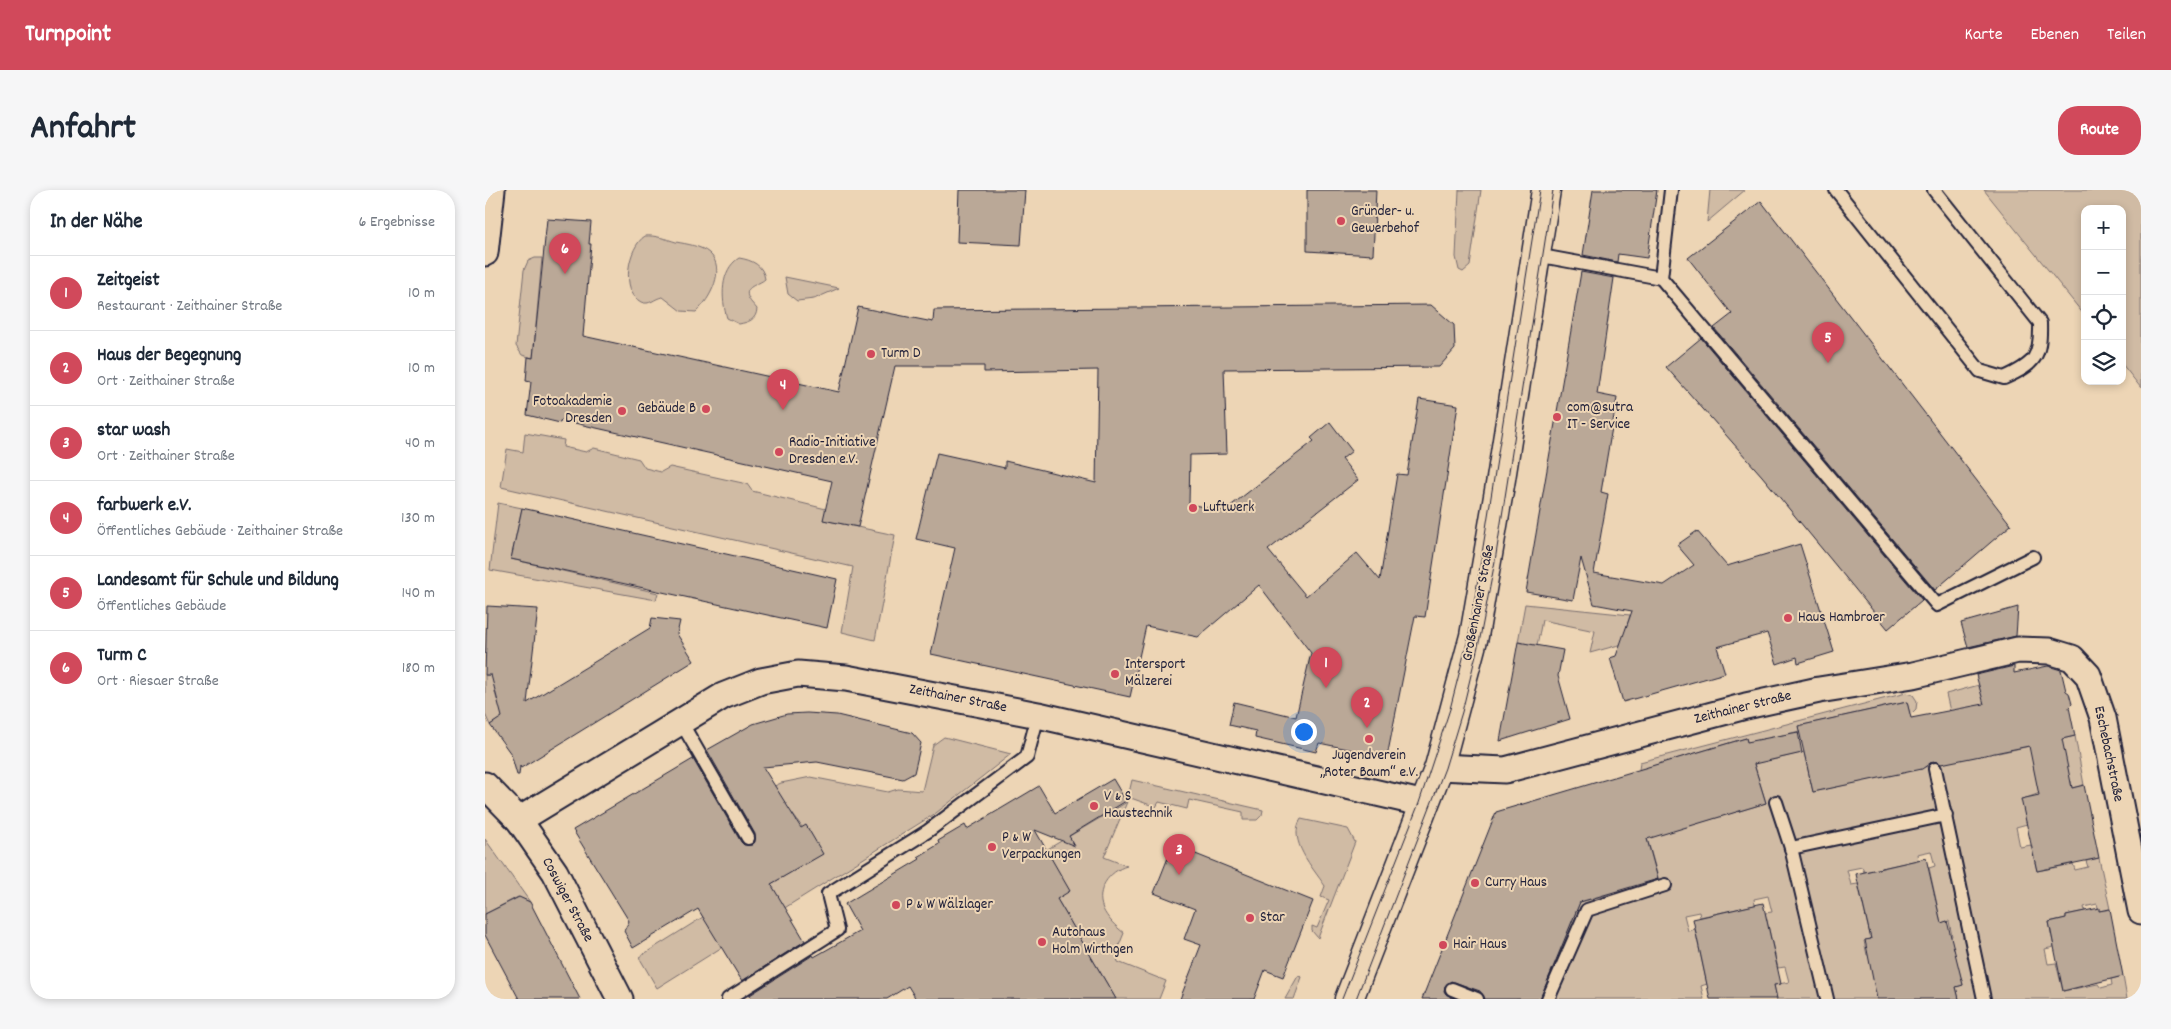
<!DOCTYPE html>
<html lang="de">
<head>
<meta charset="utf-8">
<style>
  body { margin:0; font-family:Dekko,sans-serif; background:#f6f6f7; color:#1f2937 }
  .controls { position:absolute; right:15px; top:15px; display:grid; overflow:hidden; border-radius:10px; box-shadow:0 2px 8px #0003 }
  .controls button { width:45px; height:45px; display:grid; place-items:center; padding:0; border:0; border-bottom:1px solid #e0e1e3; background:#fff; color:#1f2937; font:25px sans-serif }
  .you { position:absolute; left:818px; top:541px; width:18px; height:18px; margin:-12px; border:4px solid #fff; border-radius:50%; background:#1a73e8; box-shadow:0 0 0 8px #1a73e833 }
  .badge { display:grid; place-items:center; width:32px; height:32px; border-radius:50%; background:#d1495b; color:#fff; font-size:16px; font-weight:700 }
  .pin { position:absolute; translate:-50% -41px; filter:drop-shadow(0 1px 2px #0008) }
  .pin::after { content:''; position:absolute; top:26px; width:18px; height:15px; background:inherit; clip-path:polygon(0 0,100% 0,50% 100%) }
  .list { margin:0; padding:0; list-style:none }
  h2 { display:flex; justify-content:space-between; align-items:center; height:65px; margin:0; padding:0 20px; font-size:21px }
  h2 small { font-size:16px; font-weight:400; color:#747a83 }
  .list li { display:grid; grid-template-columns:32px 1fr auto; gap:15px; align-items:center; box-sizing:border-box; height:75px; padding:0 20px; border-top:1px solid #e0e1e3 }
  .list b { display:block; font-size:19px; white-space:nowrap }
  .list p { margin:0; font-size:16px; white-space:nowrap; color:#747a83 }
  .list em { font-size:16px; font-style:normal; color:#747a83 }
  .icon { flex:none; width:28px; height:28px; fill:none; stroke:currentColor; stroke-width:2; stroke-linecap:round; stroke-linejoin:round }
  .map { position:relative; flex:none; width:1656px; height:809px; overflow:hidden; border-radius:20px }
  header { display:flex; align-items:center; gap:30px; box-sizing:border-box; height:70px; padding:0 25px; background:#d1495b; color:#fff }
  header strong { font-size:24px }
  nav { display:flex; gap:28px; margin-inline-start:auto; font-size:18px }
  .intro { display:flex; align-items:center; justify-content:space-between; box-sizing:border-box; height:120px; padding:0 30px }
  h1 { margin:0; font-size:35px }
  .button { padding:12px 22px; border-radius:20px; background:#d1495b; color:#fff; font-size:18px; font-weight:700 }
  main { display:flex; gap:30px; padding:0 30px }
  aside { flex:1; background:#fff; border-radius:20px; box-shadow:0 2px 8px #0003 }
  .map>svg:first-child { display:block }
</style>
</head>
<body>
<header>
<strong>Turnpoint</strong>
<nav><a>Karte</a><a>Ebenen</a><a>Teilen</a></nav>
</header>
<div class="intro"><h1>Anfahrt</h1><a class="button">Route</a></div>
<main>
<aside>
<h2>In der Nähe<small>6 Ergebnisse</small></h2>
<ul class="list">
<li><span class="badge">1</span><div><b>Zeitgeist</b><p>Restaurant · Zeithainer Straße</p></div><em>10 m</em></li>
<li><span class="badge">2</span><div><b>Haus der Begegnung</b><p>Ort · Zeithainer Straße</p></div><em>10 m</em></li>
<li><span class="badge">3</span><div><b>star wash</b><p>Ort · Zeithainer Straße</p></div><em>40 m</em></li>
<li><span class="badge">4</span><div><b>farbwerk e.V.</b><p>Öffentliches Gebäude · Zeithainer Straße</p></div><em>130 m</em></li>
<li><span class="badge">5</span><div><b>Landesamt für Schule und Bildung</b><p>Öffentliches Gebäude</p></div><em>140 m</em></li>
<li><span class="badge">6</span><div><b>Turm C</b><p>Ort · Riesaer Straße</p></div><em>180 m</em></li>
</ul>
</aside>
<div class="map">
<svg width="1656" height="809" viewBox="0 0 1656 809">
  <rect width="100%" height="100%" fill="#edd5b5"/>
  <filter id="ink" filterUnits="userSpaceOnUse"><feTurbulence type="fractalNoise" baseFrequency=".02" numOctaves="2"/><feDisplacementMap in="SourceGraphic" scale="10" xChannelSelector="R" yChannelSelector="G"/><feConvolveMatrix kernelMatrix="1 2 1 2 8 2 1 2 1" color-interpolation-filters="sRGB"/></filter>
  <g filter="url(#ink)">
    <g fill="#d0bba4" stroke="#796e70">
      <path d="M 974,0 L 996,0 L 985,76 L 978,82 L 974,80 L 971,67 Z"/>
      <path d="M 1225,0 L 1260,0 L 1222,32 Z"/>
      <path d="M 1499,0 L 1656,0 L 1656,198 L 1637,174 L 1637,19 L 1600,19 L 1600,126 Z"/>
      <path d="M 160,46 C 170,45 181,49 191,52 C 202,54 216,56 224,63 C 242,78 225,110 211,122 L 196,121 L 178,107 C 169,108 165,116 156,112 C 135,101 143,57 160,46 Z"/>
      <path d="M 50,68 L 57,68 L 48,168 L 37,165 L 31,156 L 39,80 L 43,71 Z"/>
      <path d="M 254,68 C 267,70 278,75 280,89 C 274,95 257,96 264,109 C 266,113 269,115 272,119 C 271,130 264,132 254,134 L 242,128 C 236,109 235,80 254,68 Z"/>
      <path d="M 300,87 L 354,98 L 329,109 L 312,111 L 303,104 Z"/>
      <path d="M 40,243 L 79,250 L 78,257 L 101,262 L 109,258 L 154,269 L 160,278 L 176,282 L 185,277 L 262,294 L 267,301 L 341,319 L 339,330 L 410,345 L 390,450 L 357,442 L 368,377 L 16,297 L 22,259 L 38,262 Z"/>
      <path d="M 13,313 L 37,318 L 26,369 L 173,403 L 171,410 L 5,380 Z"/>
      <path d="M 1040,414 L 1145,425 L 1141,439 L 1209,434 L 1105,463 L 1110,441 L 1057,430 L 1052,456 L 1033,452 Z"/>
      <path d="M 0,485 L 15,486 L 10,502 L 12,510 L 20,512 L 27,521 L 5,535 L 0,524 Z"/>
      <path d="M 1494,495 L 1499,512 L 1496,514 L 1513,563 L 1590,546 L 1599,595 L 1587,598 L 1586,591 C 1568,594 1555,605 1537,609 L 1542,634 L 1531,637 L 1535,657 L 1546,655 L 1552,681 L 1588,674 L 1590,680 L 1603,677 L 1601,671 L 1614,668 L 1625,719 L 1614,721 L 1612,714 L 1599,717 L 1600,721 L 1581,725 L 1581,728 L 1564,732 L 1569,757 L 1560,759 L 1563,774 L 1571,773 L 1578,801 L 1613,794 L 1616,798 L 1627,795 L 1626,789 L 1638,786 L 1642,809 L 1474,809 L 1471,797 L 1478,795 L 1474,780 L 1452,750 L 1467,746 L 1464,731 L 1456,733 L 1444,678 L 1450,676 L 1446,661 L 1432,664 L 1433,670 L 1379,682 L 1377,677 L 1362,680 L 1366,695 L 1373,694 L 1386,749 L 1379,751 L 1382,765 L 1397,762 L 1392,809 L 1292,809 L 1289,795 L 1304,792 L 1300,777 L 1293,778 L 1280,723 L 1287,722 L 1283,706 L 1269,709 L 1270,715 L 1215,727 L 1214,722 L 1199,725 L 1203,741 L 1210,739 L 1222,794 L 1216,796 L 1219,809 L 1056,809 L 1095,712 L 1174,691 L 1162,648 L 1281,613 L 1261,548 L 1154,580 L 1155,572 L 1421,503 L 1428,505 L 1432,511 L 1431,519 L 1425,525 L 1422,512 L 1314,536 L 1315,541 L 1281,549 L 1287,570 L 1319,562 L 1328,602 L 1476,569 L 1461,504 Z"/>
      <path d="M 459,547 L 526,564 L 451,623 L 172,798 L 154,767 L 218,727 L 209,712 L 245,718 L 337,664 L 306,622 L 271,643 L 263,608 L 296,593 L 326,587 L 403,602 L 413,599 L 437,601 L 448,555 Z"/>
      <path d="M 647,590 L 778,620 L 777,625 L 772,630 L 758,630 L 758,622 L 704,610 L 702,619 L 674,612 L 671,617 L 643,607 Z"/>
      <path d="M 642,612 L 619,667 L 642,676 C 624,681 610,700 618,719 C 622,728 631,737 639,743 L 631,763 L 633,772 L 681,791 L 674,809 L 631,809 L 572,709 L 561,660 Z"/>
      <path d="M 816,629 L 863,639 L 870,652 L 833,748 L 827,741 L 827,736 L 832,738 L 844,710 L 836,707 L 840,696 C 828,678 802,650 816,629 Z"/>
      <path d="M 0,649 L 45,712 L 33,707 L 0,724 Z"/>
      <path d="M 813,786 L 817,787 L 809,809 L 800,809 Z"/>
    </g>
    <g fill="#baa897" stroke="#22223b">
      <path d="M 474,0 L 540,0 L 536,55 L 472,52 Z"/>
      <path d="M 822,0 L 891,0 L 888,65 L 822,61 Z"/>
      <path d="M 1108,0 L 1172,0 L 1162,68 L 1133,64 L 1132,72 L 1098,65 Z"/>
      <path d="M 1276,11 L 1526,335 L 1450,400 L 1229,138 L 1247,124 L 1203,68 Z"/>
      <path d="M 62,29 L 106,32 L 104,54 L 106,54 L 98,146 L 354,202 L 373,117 L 448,132 L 449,120 L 946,115 L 969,135 L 970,159 L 954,177 L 739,179 L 742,264 L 705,265 L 704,314 L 739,321 L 829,251 L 826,248 L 845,232 L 867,261 L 857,269 L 873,290 L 783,360 L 821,406 L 872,363 L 895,390 L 912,284 L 922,285 L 934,209 L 973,215 L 940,427 L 930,426 L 902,567 L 834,553 L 831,562 L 770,548 L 771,541 L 744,535 L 749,512 L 811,527 L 826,463 L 774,395 L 713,447 L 661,436 L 645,507 L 446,464 L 470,358 L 431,349 L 452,263 L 520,278 L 520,271 L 611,293 L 613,180 L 499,182 L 499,176 L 410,176 L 373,337 L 338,330 L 347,291 L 76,230 L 75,233 L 42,225 L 46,192 L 41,191 L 43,167 L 48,168 Z"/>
      <path d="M 1096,82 L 1129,88 L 1112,204 L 1132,208 L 1116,302 L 1123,304 L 1109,383 L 1179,395 L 1209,375 L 1192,355 L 1212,341 L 1242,376 L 1315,354 L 1349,462 L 1313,473 L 1312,467 L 1292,474 L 1282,443 L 1232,457 L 1240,483 L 1138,512 L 1125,468 L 1131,466 L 1147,421 L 1109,414 L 1096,368 L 1088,410 L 1041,402 Z"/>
      <path d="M 1216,148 L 1437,410 L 1403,439 L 1277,286 L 1181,177 Z"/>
      <path d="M 37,318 L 352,389 L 342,438 L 26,369 Z"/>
      <path d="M 2,416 L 53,419 L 42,513 L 165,438 L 167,428 L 195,431 L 192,444 L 209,471 L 36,578 L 35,576 L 34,585 L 32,585 L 26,564 L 5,535 L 17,527 L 6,485 L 0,485 Z"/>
      <path d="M 1533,417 L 1531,446 L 1483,457 L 1476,433 Z"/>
      <path d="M 1033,452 L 1078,460 L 1073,486 L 1085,529 L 1015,551 Z"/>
      <path d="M 1529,476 L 1529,483 L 1563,476 L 1576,480 L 1581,501 L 1584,503 L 1587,514 L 1584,517 L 1590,546 L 1577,549 L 1587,598 L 1599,595 L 1614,668 L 1552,681 L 1536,609 L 1554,605 L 1544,556 L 1456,574 L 1448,571 L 1437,579 L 1328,602 L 1313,536 L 1422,512 L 1426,528 L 1499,514 L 1491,485 Z"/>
      <path d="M 322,523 L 352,525 L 427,543 L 436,553 L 429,583 L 418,589 L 332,572 L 278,577 L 316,638 L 321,635 L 338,664 L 286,694 L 320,751 L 257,791 L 213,719 L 148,758 L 139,741 L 144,731 L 88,640 L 208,569 L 256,652 L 259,655 L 267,655 L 270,652 L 270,644 L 222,560 L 268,534 L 302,524 Z"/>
      <path d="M 1313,542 L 1317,563 L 1269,574 L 1281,613 L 1162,649 L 1173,689 L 1095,712 L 1055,809 L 1000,809 L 995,801 L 966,791 L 960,796 L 959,801 L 961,804 L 970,809 L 937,809 L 1011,622 L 1261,548 L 1262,552 Z"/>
      <path d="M 628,589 L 641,611 L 584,646 L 590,656 L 550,640 L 585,701 L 572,709 L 631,809 L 431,809 L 423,796 L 402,809 L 267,809 L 265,805 L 328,765 L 329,767 L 375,741 L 360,714 L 435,669 L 433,667 L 454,654 L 453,651 L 480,635 L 482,639 L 554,596 L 570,623 Z"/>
      <path d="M 688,655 L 828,711 L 798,787 L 780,780 L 769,809 L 695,809 L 716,755 L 699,749 L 710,719 L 669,703 Z"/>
      <path d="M 1441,668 L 1456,733 L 1462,731 L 1478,795 L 1471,797 L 1474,809 L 1392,809 L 1380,750 L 1386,749 L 1371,684 Z"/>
      <path d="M 34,707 L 45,712 L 95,809 L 34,809 L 0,745 L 0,724 Z"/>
      <path d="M 1278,713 L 1296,794 L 1289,795 L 1292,809 L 1225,809 L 1208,729 Z"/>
      <path d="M 1614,718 L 1614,721 L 1625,719 L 1638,786 L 1578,801 L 1564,732 L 1581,728 L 1581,725 Z"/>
    </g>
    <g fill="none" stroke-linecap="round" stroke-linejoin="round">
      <defs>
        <g id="service">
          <path d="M 1186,0 L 1176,88 L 1452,415 L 1548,367"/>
          <path d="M 1351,0 L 1495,181 L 1519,188 C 1550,174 1556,167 1555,133 L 1449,0"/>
          <path d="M 1051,65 L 1176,88"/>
          <path d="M 196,532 L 263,648"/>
          <path d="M 1450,579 L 1499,809"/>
          <path d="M 1291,612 L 1306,658 L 1342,809"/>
          <path d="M 1306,658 L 1461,625"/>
          <path d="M 967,799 L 992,809"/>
          <path d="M 243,809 L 352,740 L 343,704 L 443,641 L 542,567 L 553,525"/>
          <path d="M 1063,809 L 1102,720 L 1180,695"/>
        </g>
        <g id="minor">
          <path d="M 0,63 L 7,0"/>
          <path d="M 954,577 L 1020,580 L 1261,516 L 1334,500 L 1428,485 L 1533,460 L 1564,461 L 1587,468 L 1603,485 L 1618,528 L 1656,721"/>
          <path d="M 0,595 L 34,630 L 70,682 L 135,809"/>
          <path d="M 34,630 L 238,506 L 276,491 L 313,484 L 361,488 L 553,525 L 940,614"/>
        </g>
        <path id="secondary" d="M 864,809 L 954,577 L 989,446 L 1016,289 L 1061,0"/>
      </defs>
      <use href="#service" stroke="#22223b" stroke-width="16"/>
      <use href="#minor" stroke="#22223b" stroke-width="29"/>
      <use href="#secondary" stroke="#22223b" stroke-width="31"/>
      <use href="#service" stroke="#edd5b5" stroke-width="12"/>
      <use href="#minor" stroke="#edd5b5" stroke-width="25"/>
      <use href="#secondary" stroke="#edd5b5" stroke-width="28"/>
      <g stroke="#22223b" stroke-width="1">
        <path d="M 857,809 L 934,613 L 965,519 L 984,445 L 1055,0"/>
        <path d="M 871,809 L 960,578 L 977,522 L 995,448 L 1010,371 L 1068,0"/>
      </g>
    </g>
  </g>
  <g fill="#d1495b" stroke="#edd5b5" stroke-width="2">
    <circle cx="856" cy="31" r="5"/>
    <circle cx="386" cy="164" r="5"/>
    <circle cx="221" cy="219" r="5"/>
    <circle cx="137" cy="221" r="5"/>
    <circle cx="1072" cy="227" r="5"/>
    <circle cx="294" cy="262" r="5"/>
    <circle cx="708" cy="318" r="5"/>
    <circle cx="1303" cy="428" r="5"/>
    <circle cx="630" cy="484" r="5"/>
    <circle cx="884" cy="549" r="5"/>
    <circle cx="609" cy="616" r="5"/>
    <circle cx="507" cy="657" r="5"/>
    <circle cx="990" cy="693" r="5"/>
    <circle cx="411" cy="715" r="5"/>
    <circle cx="765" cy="728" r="5"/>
    <circle cx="557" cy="752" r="5"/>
    <circle cx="958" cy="755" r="5"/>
  </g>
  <g text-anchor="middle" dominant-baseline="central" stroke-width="4" stroke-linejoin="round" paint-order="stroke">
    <g font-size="15" fill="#22223b" stroke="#edd5b5" text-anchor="start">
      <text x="866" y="22">Gründer- u.<tspan x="866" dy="17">Gewerbehof</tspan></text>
      <text x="396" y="164">Turm D</text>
      <text x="127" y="212" text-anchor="end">Fotoakademie<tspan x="127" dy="17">Dresden</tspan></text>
      <text x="1082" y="218">com@sutra<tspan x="1082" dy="17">IT - Service</tspan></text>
      <text x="211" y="219" text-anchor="end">Gebäude B</text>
      <text x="304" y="253">Radio-Initiative<tspan x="304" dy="17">Dresden e.V.</tspan></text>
      <text x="718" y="318">Luftwerk</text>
      <text x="1313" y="428">Haus Hambroer</text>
      <text x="640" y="475">Intersport<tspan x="640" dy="17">Mälzerei</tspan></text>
      <text x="884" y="566" text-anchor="middle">Jugendverein<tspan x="884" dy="17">„Roter Baum“ e.V.</tspan></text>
      <text x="619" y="607">V &amp; S<tspan x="619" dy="17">Haustechnik</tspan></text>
      <text x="517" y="648">P &amp; W<tspan x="517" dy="17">Verpackungen</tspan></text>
      <text x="1000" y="693">Curry Haus</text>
      <text x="421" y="715">P &amp; W Wälzlager</text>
      <text x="775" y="728">Star</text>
      <text x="567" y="743">Autohaus<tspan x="567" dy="17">Holm Wirthgen</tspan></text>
      <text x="968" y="755">Hair Haus</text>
    </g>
    <g font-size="15" fill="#22223b" stroke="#edd5b5">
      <text transform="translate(994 413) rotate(-79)">Großenhainer Straße</text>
      <text transform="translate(473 509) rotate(11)">Zeithainer Straße</text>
      <text transform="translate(1258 518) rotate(-14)">Zeithainer Straße</text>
      <text transform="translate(1623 564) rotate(78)">Eschebachstraße</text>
      <text transform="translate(82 710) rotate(62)">Coswiger Straße</text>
    </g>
  </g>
</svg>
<div class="controls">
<button>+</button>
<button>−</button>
<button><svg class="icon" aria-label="locate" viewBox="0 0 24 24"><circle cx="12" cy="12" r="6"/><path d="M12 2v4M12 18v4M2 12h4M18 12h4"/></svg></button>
<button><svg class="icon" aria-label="layers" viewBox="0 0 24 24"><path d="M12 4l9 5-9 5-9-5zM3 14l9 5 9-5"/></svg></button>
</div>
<div class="you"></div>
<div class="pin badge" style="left:841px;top:498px">1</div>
<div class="pin badge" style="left:882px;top:538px">2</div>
<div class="pin badge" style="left:694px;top:685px">3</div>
<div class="pin badge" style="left:298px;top:220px">4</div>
<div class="pin badge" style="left:1343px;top:173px">5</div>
<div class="pin badge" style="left:80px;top:84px">6</div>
</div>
</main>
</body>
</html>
